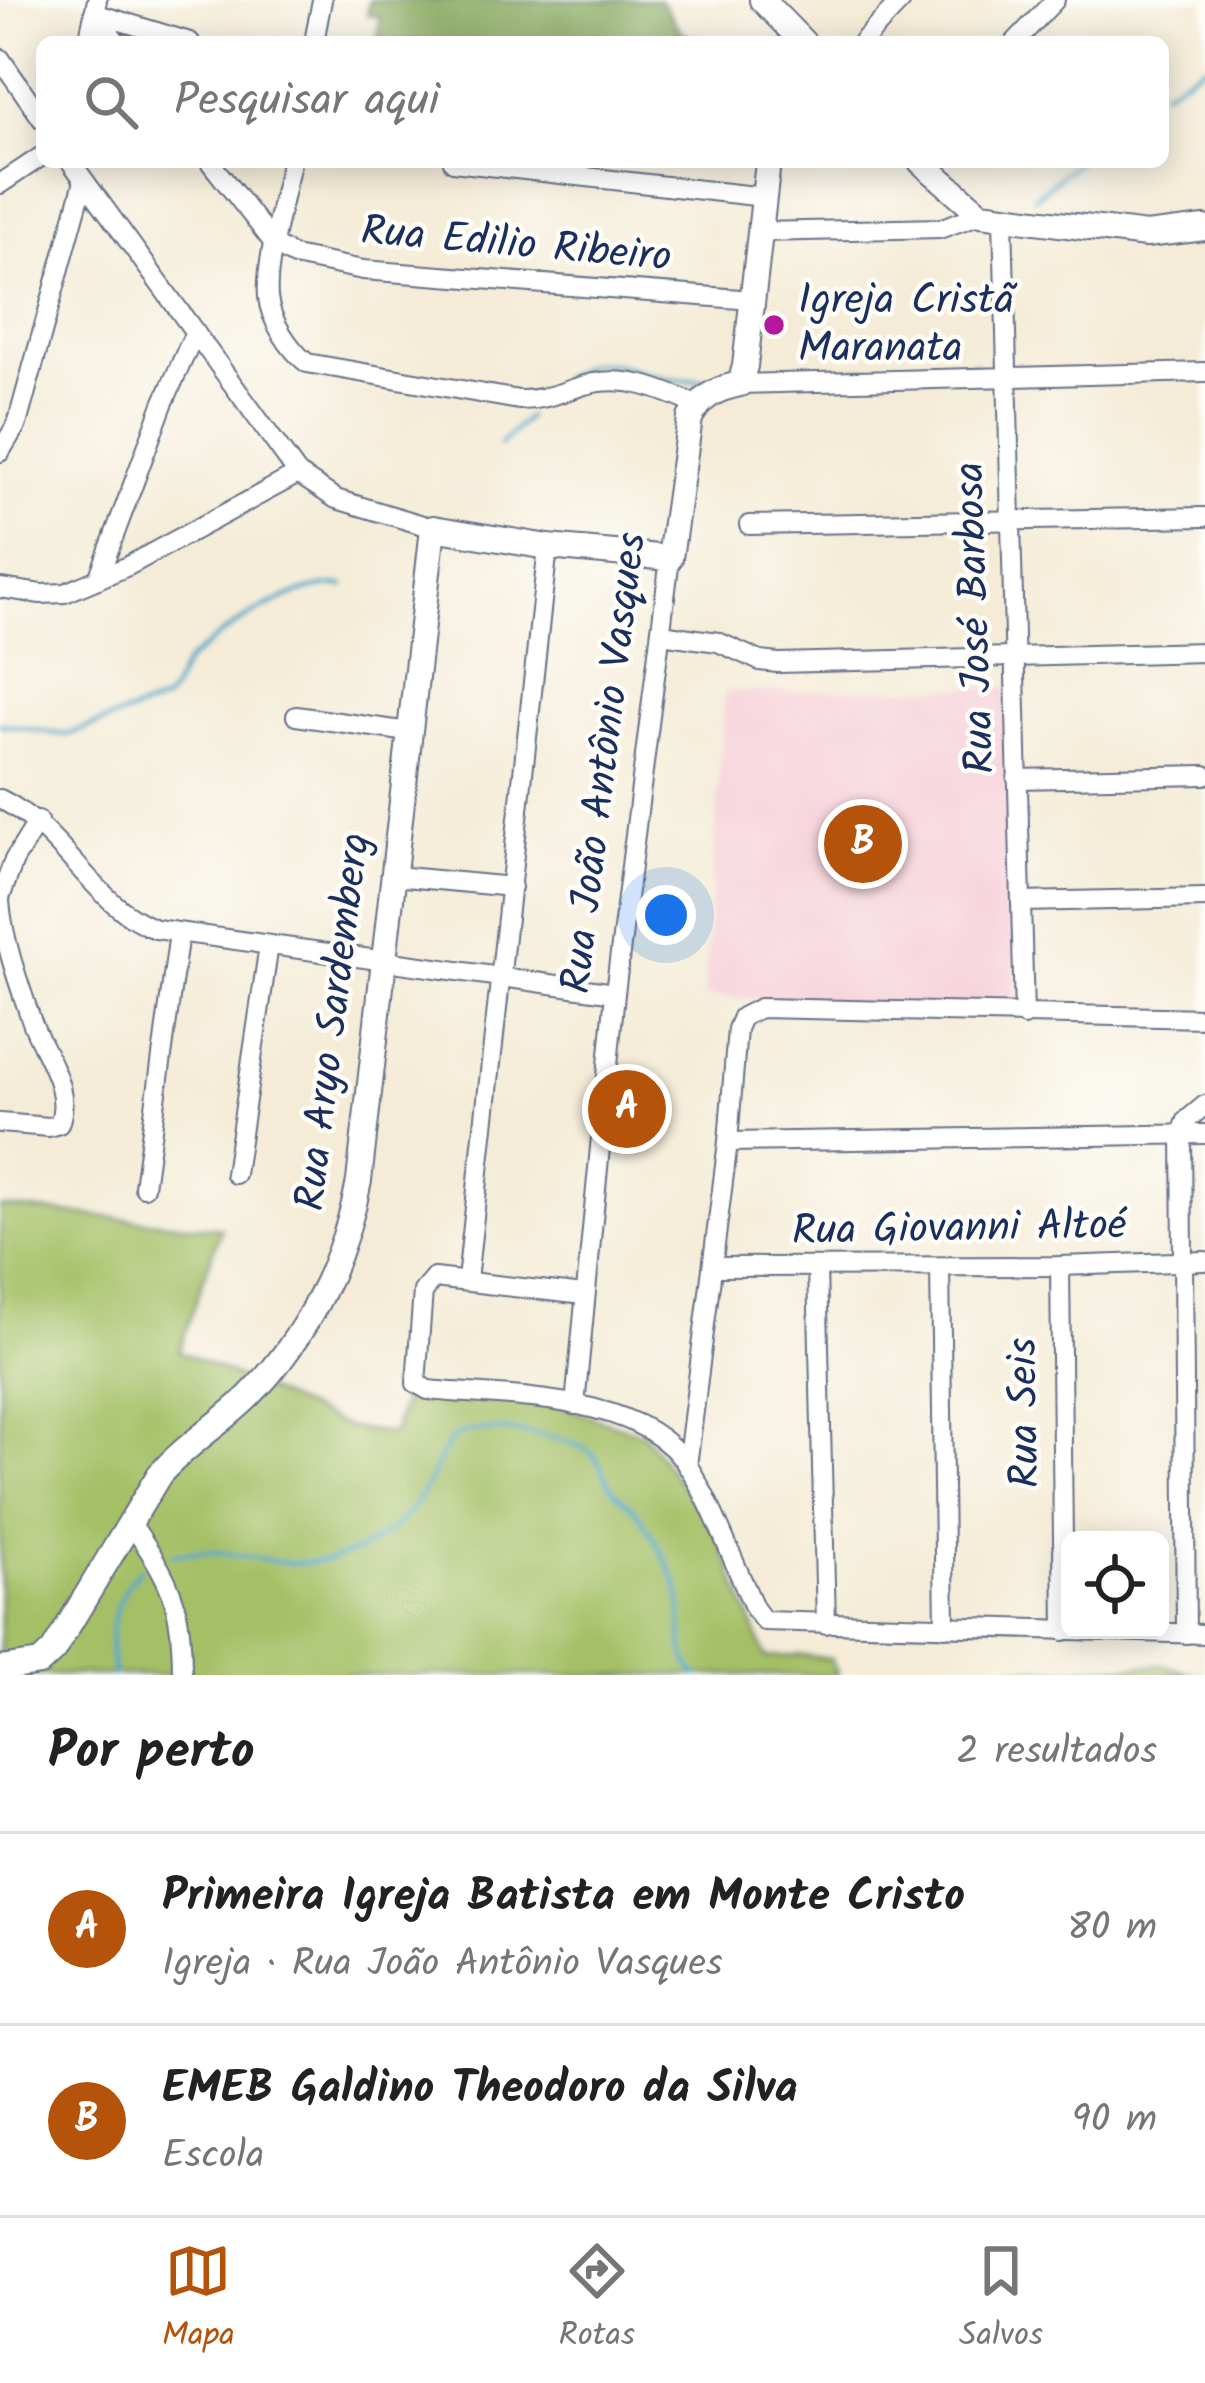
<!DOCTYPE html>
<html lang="pt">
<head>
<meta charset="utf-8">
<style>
  body { margin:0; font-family:Kalam,sans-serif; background:#f2f2f2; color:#222 }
  .controls { position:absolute; right:36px; bottom:36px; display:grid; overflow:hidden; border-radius:18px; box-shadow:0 6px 30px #0003 }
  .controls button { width:108px; height:108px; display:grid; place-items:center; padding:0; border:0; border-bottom:3px solid #e0e0e0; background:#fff; color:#222; font:60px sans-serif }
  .you { position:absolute; left:666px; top:915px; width:42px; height:42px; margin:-30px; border:9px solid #fff; border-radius:50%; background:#1a73e8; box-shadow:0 0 0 18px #1a73e833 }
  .badge { display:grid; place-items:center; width:78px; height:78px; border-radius:50%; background:#b45309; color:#fff; font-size:39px; font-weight:700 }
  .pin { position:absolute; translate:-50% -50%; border:6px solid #fff; box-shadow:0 3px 12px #0006 }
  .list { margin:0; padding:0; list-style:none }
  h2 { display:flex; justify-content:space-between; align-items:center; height:156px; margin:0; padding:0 48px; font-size:51px }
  h2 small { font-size:39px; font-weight:400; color:#767676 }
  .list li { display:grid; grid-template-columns:78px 1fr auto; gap:36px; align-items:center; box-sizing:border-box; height:192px; padding:0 48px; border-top:3px solid #e0e0e0 }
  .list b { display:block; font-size:45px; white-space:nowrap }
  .list p { margin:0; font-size:39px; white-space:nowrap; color:#767676 }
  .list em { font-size:39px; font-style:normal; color:#767676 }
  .icon { flex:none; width:66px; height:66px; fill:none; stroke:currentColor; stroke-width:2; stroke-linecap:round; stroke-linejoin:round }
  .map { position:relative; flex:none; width:1205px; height:1675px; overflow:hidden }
  .search { position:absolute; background:#fff; box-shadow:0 6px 30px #0003; left:36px; right:36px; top:36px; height:132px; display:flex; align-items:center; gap:30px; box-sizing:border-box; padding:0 42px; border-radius:18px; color:#767676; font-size:45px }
  .sheet { height:540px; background:#fff }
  nav { display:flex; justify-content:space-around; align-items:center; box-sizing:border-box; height:168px; border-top:3px solid #e0e0e0; background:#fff; font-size:33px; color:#767676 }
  nav a { display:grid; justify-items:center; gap:6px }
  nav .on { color:#b45309 }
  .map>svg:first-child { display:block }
</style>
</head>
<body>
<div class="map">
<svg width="1205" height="1675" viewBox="0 0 1205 1675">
  <rect width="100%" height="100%" fill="#fdfcf7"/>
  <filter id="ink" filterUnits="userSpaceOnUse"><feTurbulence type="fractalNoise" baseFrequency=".00833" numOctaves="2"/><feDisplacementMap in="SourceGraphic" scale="24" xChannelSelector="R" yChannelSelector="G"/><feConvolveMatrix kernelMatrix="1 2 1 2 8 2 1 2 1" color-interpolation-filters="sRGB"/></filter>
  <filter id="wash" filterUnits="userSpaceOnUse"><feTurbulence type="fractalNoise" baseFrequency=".004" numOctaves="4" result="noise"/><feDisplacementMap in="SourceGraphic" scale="48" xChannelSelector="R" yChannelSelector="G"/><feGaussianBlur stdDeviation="2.7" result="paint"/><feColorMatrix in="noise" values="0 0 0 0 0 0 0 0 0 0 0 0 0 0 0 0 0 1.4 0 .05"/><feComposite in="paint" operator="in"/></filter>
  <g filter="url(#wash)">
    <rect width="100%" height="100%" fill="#f4ecd7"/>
    <path fill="#f6cfd8" d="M 1007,687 L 1016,1014 L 704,996 L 725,692 Z"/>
    <g fill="#a4bf65" stroke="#607762" stroke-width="3">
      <path d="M 0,1207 L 221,1228 L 179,1351 L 347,1427 L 393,1434 L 406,1390 L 558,1406 L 643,1433 L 717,1534 L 766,1658 L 801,1655 L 831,1659 L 838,1675 L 0,1675 Z"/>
      <path d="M 1164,1665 L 1195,1675 L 905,1675 L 917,1666 L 1060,1670 Z"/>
    </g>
    <path fill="#83a65a" stroke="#4f6a5c" stroke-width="3" d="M 369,0 L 660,0 L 680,30 L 694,42 L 377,42 L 380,17 L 367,15 Z"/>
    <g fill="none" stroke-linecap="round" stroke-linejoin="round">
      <g stroke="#4ca6c9" stroke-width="4.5">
        <path d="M 1163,91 L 1205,65"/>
        <path d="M 1035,197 L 1077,162"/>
        <path d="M 772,374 L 976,364"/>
        <path d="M 553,387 C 595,348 616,366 664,378 C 677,381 691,380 704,380"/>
        <path d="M 500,445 L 527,417"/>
        <path d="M 0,724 L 66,735 L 164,701 C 176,689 178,671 189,660 C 227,627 294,582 344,586"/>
        <path d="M 173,1555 C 229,1541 284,1577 344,1556 C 384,1541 410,1518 430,1480 C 436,1467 442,1450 451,1440 C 469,1419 570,1436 590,1452 C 602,1461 605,1479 614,1490 C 622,1500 633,1505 640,1516 C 653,1537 671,1565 678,1589 C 687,1618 674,1652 697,1675"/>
        <path d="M 114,1675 C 105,1637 114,1597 140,1569"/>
      </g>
    </g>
  </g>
  <g filter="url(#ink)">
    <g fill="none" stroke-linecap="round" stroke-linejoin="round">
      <defs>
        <g id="street">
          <path d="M 94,13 L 190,42"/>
          <path d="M 94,13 L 117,42"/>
          <path d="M 88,42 L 97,0"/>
          <path d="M 314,42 L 322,0"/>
          <path d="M 862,42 L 902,0"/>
          <path d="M 1015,42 L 1055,0"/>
          <path d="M 0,58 L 42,119"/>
          <path d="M 71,162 L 298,474 L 336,499 L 433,528"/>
          <path d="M 210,162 L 276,246 L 294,256 L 363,270 L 753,300"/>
          <path d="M 291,162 C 284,198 265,263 268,297 C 270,320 290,350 307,363 L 519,400 C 543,401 562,392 585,385 C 625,374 660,389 697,405"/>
          <path d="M 453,162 L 764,197"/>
          <path d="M 0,184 L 42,156"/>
          <path d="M 1003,218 L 1024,1016"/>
          <path d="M 760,232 L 942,228 L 981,214"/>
          <path d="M 740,384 L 1205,372"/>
          <path d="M 0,452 L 17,424 L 84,181"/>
          <path d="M 749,525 L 1205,517"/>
          <path d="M 98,579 L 163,404 L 195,332"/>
          <path d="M 0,588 L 41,594 L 65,593 L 128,566 L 298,474"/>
          <path d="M 661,634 L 718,642 L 760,661 L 778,663 L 1205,652"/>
          <path d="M 296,716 L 409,732"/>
          <path d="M 1017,779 L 1205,775"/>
          <path d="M 0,799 C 64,830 95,908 156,929 L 615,993"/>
          <path d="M 394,876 L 512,887"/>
          <path d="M 0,898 L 14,860 L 38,821"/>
          <path d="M 0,901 C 3,940 18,981 31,1019 C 42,1052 73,1088 59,1124 L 49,1127 L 0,1123"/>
          <path d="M 1021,902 L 1205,898"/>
          <path d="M 728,1142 L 1205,1134"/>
          <path d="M 235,1174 L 269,945"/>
          <path d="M 144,1187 L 179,933"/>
          <path d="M 1060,1266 L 1064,1631"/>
          <path d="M 713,1267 L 1060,1266 L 1205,1261"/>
          <path d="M 940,1267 L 945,1627"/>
          <path d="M 817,1268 L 826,1624"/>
          <path d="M 467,1280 L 548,547"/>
          <path d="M 584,1295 L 434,1278 L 423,1291 L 416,1383 L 428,1390 C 507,1398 639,1392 688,1466 C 712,1503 735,1567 755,1609 L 764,1621 L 1205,1634"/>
          <path d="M 575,1405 L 615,993 L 670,558"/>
          <path d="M 687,1466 L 728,1142 L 737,1029 L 742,1017 L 760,1008 L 1205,1018"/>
          <path d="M 130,1522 C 171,1581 182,1602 182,1675"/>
          <path d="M 1186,1634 L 1182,1133 L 1187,1120 L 1205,1105"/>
        </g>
        <g id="secondary">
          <path d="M 762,0 L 803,42"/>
          <path d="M 921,162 L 981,214 L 1146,235 L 1205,228"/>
          <path d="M 0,1669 L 40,1663 L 53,1651 L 159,1475 C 186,1444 221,1424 250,1395 C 307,1337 344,1260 359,1181 L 433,528 L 548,547 L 670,558 L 690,418 C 702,396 716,389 740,384 L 745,366 L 768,162"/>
        </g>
      </defs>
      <use href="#street" stroke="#677188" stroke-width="22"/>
      <use href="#secondary" stroke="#677188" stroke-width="28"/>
      <use href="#street" stroke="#fff" stroke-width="18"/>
      <use href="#secondary" stroke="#fff" stroke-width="24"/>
    </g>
  </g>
  <circle fill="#b5179e" stroke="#fdfcf7" stroke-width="4.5" cx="774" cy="325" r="12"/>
  <g text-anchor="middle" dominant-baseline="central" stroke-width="9" stroke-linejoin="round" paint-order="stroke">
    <g font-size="42" fill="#1b2f5e" stroke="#fdfcf7">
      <text transform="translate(516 245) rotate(5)">Rua Edilio Ribeiro</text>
      <text transform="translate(976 618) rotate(-92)">Rua José Barbosa</text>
      <text transform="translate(605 763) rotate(-83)">Rua João Antônio Vasques</text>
      <text transform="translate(334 1022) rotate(-83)">Rua Aryo Sardemberg</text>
      <text transform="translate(959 1229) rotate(-1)">Rua Giovanni Altoé</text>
      <text transform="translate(1025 1413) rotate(-91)">Rua Seis</text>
    </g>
    <g font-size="42" fill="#1b2f5e" stroke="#fdfcf7" text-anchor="start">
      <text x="798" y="301">Igreja Cristã<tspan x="798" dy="48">Maranata</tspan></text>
    </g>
  </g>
</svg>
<div class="controls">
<button><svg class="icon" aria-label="locate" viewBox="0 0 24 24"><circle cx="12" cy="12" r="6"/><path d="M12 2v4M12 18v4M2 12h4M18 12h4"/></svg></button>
</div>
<div class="you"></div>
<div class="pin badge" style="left:627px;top:1109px">A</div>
<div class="pin badge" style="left:863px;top:844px">B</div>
<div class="search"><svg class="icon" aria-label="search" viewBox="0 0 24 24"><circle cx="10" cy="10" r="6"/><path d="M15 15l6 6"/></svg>Pesquisar aqui</div>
</div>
<section class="sheet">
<h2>Por perto<small>2 resultados</small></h2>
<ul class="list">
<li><span class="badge">A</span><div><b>Primeira Igreja Batista em Monte Cristo</b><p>Igreja · Rua João Antônio Vasques</p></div><em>80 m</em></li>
<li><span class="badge">B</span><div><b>EMEB Galdino Theodoro da Silva</b><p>Escola</p></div><em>90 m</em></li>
</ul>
</section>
<nav>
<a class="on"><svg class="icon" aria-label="map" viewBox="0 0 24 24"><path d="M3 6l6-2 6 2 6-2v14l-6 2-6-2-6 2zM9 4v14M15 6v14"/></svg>Mapa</a>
<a><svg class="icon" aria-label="directions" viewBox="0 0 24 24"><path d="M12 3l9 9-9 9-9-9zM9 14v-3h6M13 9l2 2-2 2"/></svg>Rotas</a>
<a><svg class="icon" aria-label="saved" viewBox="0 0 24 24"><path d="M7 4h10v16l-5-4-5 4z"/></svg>Salvos</a>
</nav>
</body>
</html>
